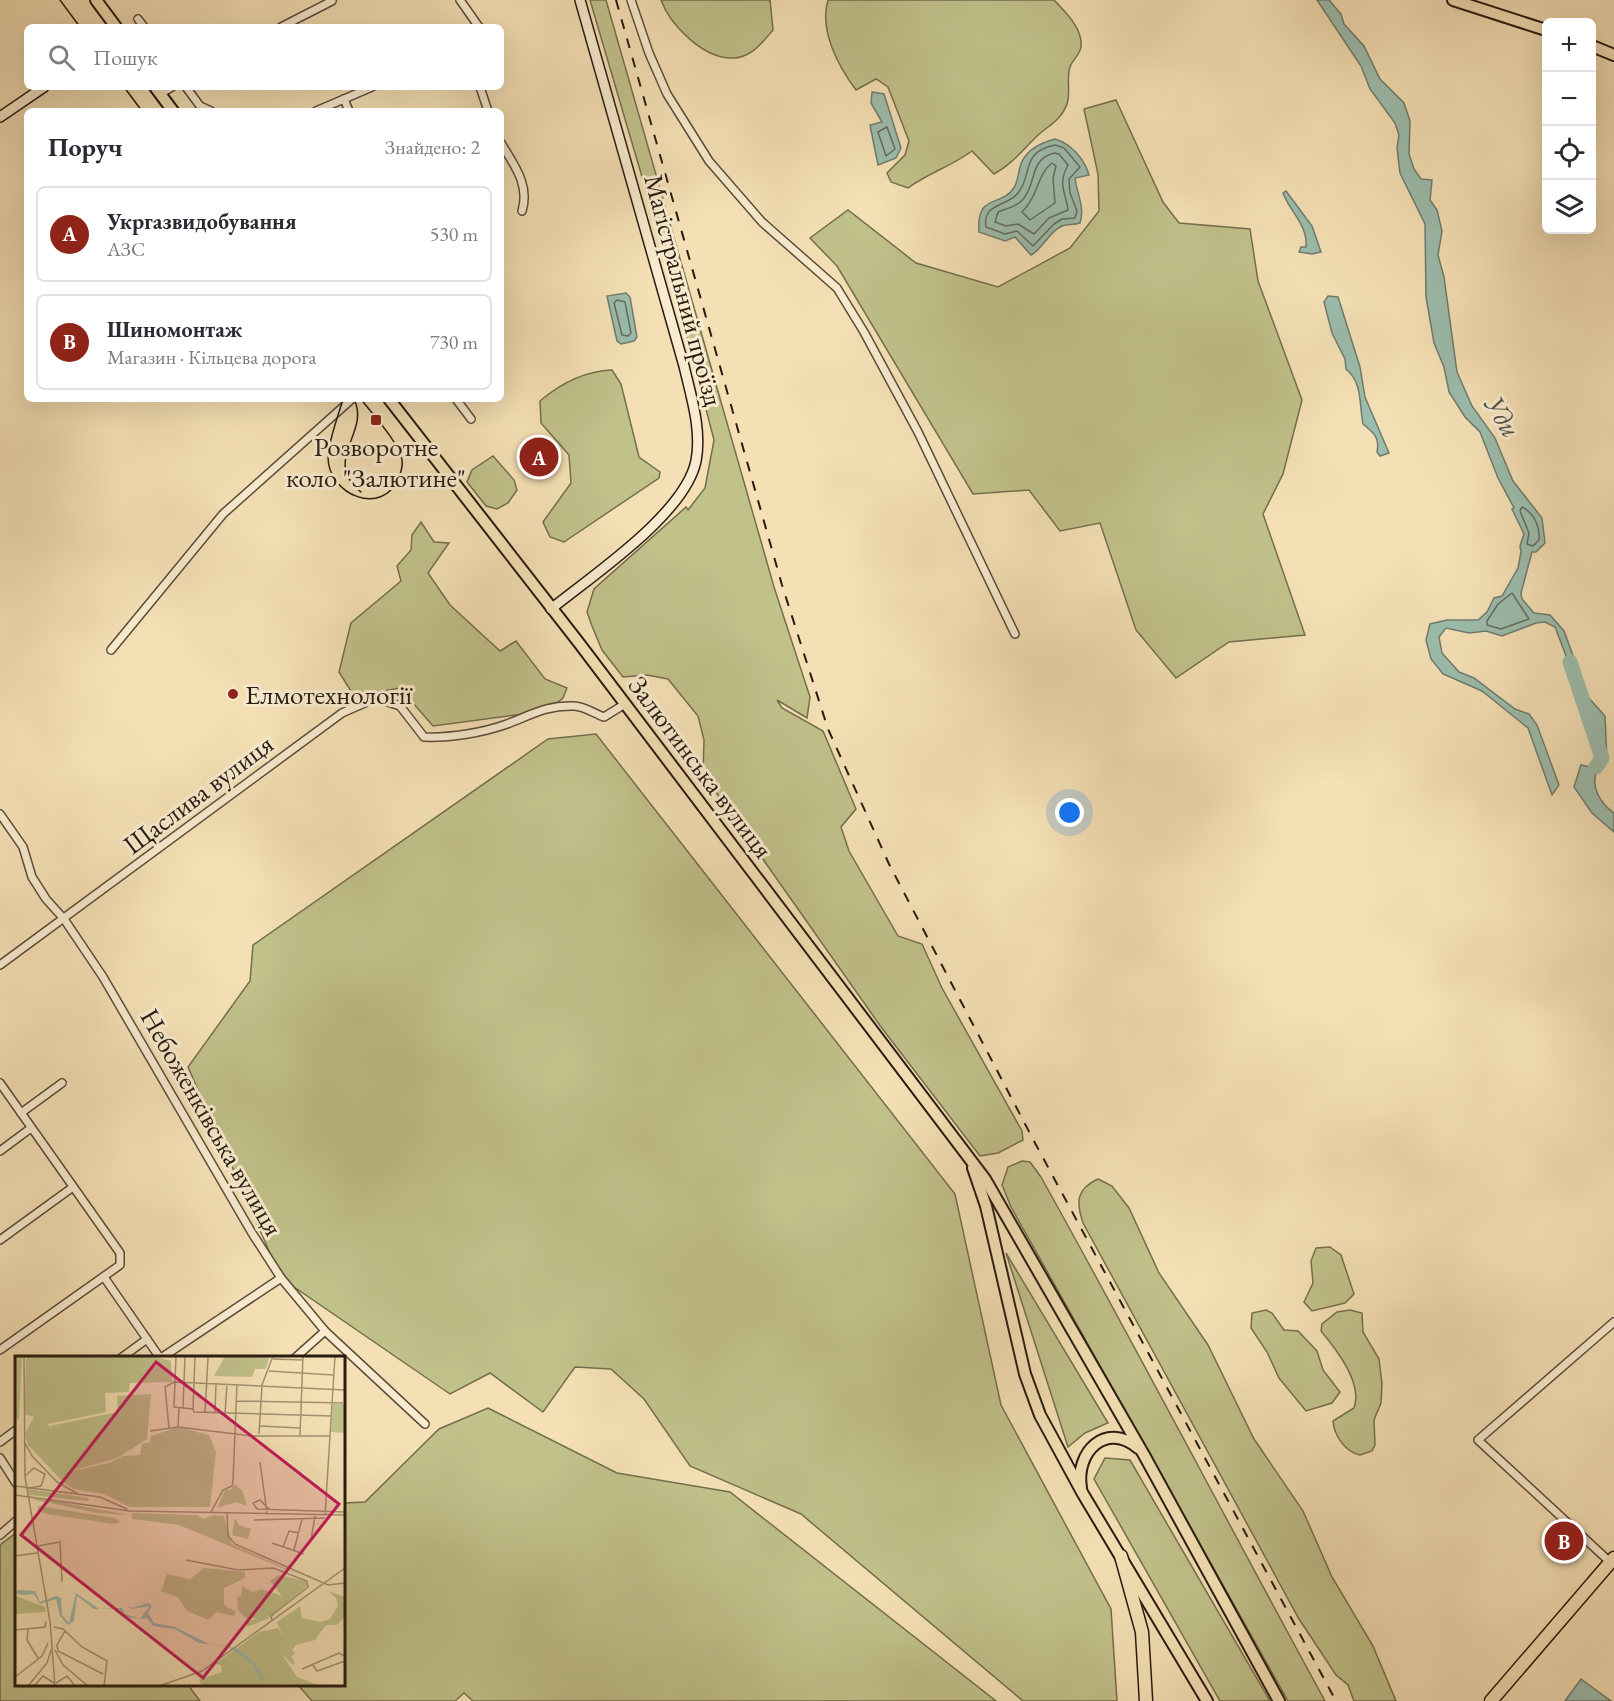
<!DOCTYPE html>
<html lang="uk">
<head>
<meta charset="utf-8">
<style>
  body { margin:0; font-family:"EB Garamond",serif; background:#f7f7f7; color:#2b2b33 }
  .controls { position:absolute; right:18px; top:18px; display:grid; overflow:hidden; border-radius:9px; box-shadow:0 6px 24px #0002 }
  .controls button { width:54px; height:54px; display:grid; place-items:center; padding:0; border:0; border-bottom:2px solid #e1e1e2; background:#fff; color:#2b2b33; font:30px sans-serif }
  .you { position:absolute; left:1070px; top:813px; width:21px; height:21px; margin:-15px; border:4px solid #fff; border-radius:50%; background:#1a73e8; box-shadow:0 0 0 9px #1a73e833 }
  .badge { display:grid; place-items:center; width:39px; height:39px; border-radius:50%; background:#8f2418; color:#fff; font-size:20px; font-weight:700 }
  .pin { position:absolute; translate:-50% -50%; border:3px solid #fff; box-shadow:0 2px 6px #0006 }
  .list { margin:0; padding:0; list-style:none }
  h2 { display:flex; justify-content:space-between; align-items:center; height:78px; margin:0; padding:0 24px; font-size:26px }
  h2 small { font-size:20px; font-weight:400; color:#7c7c81 }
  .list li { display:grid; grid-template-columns:39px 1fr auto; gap:18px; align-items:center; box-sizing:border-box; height:96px; margin:0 12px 12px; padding:0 12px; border:2px solid #e1e1e2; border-radius:9px }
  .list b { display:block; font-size:22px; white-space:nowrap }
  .list p { margin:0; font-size:20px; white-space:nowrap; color:#7c7c81 }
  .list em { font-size:20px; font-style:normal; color:#7c7c81 }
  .icon { flex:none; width:33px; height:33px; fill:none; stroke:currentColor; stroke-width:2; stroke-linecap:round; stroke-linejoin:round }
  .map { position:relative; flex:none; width:1614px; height:1701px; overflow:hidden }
  .search { position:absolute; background:#fff; box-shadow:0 6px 24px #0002; left:24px; top:24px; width:480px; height:66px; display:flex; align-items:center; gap:15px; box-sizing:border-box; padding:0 21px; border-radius:9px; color:#7c7c81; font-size:22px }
  .panel { position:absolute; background:#fff; box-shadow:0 6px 24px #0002; left:24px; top:108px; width:480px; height:294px; border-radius:9px }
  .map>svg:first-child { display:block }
</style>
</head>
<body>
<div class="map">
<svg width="1614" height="1701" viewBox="0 0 1614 1701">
  <rect width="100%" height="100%" fill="#f5e0b5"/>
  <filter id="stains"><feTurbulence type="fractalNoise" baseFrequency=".00333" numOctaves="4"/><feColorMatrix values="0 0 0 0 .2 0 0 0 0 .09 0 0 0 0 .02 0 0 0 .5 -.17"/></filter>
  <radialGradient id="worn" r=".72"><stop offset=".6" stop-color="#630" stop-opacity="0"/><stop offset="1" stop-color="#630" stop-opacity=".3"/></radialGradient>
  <g fill="#c1c18a" stroke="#746e4e" stroke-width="1.5">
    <path d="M 590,0 L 606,0 L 774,587 L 810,697 L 807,718 L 777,700 L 782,708 L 823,731 L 856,809 L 841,827 L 849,851 L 898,936 L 922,944 L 942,988 L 1022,1131 L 1023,1140 L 998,1153 L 980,1156 L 881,1027 L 703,774 L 704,740 L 698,716 L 668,679 L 647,675 L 623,677 L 602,650 L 592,626 L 587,612 L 594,589 L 686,507 L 688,510 L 705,488 L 714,440 L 675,289 Z"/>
    <path d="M 661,0 L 770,0 L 773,30 C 762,43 750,59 731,58 C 703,58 670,25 661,0 Z"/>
    <path d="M 828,0 L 1054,0 C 1065,12 1083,28 1081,47 C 1080,55 1072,60 1070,67 C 1066,79 1071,92 1067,104 C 1061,121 1047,126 1035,138 C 1021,152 1012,164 994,174 L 972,151 C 952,166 928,173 908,188 L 891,182 L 887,173 L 905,155 L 909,141 L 888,87 L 876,79 L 856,90 C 838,66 819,30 828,0 Z"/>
    <path d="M 1116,100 L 1163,202 L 1179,223 L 1250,229 L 1258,281 L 1302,400 L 1283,474 L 1263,514 L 1305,635 L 1229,642 L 1176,678 L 1136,630 L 1100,523 L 1060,531 L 1029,490 L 973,494 L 837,266 L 810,238 L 848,210 L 916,263 L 998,287 L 1070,248 L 1099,211 L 1098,174 L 1084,109 Z"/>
    <path d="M 612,370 L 621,384 L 639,457 L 660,472 L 659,478 L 564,542 L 550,537 L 543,522 L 571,483 L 569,455 L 541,423 L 540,401 C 560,384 585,371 612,370 Z"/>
    <path d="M 493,456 L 514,480 L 517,490 L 508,503 L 497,509 L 486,506 L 467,482 L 472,470 Z"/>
    <path d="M 421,522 L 434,542 L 449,543 L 428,573 L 450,605 L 500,651 L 516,641 L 545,679 L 567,688 L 563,698 L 546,711 L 433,726 L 400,688 L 354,696 L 339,672 L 351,623 L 401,581 L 397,566 L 411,550 L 412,535 Z"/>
    <path d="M 596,734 L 955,1194 L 1001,1405 L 1111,1609 L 1117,1701 L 1023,1701 L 801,1514 L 690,1466 L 644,1399 L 611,1369 L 575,1367 L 543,1412 L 490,1373 L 450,1394 L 281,1278 L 188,1067 L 250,981 L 253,945 L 548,739 Z"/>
    <path d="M 1022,1161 L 1030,1162 L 1041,1177 C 1138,1351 1230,1527 1325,1701 L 1288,1701 L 1011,1207 L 1002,1185 L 1008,1167 Z"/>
    <path d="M 1098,1179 L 1112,1186 L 1129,1208 L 1159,1273 L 1208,1345 L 1254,1439 L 1303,1511 L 1332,1577 L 1373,1646 L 1396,1701 L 1354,1701 L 1348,1685 L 1336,1675 L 1299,1619 L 1083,1223 C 1076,1202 1076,1189 1098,1179 Z"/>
    <path d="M 1330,1247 L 1341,1255 L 1354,1294 L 1345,1303 L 1312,1311 L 1304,1302 L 1313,1283 L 1311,1261 L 1316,1248 Z"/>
    <path d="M 1006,1253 L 1108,1423 L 1085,1433 L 1068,1447 Z"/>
    <path d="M 1266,1310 L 1272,1313 L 1284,1330 L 1298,1331 L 1317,1351 L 1323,1370 L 1340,1392 L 1332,1403 L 1306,1411 L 1279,1378 L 1267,1352 L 1251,1328 L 1252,1313 Z"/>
    <path d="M 1350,1310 L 1362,1313 L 1363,1332 L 1379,1359 L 1382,1384 L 1381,1403 L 1374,1420 L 1375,1445 L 1372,1451 L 1360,1455 C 1345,1452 1334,1435 1333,1421 L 1354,1408 C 1363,1383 1336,1349 1321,1331 L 1322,1324 L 1337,1312 Z"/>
    <path d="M 488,1408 L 617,1473 L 730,1492 L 996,1701 L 473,1701 L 464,1693 L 455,1701 L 312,1701 L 298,1685 L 344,1684 L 344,1503 L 365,1502 L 439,1429 Z"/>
    <path d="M 1105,1458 L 1130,1460 L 1270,1701 L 1220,1701 L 1094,1479 Z"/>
    <path d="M 16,1533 L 16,1684 L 188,1685 L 200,1701 L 0,1701 L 0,1545 Z"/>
  </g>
  <g fill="#9cbdad" stroke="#6e7c6f" stroke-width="1.5">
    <path d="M 1317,0 L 1329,0 L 1341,14 L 1344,24 L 1364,46 L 1380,79 L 1404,103 L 1410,121 L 1409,154 L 1414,169 L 1421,179 L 1432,180 L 1430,200 L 1437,210 L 1442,231 L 1438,255 L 1444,277 L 1457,372 L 1472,406 L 1495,438 L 1513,481 L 1542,518 L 1545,543 L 1536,552 L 1532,552 L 1521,593 L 1522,599 L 1534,613 L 1550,615 L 1564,631 L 1588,697 L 1605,716 L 1607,760 C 1604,763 1599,767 1597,771 C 1590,787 1601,804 1614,813 L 1614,832 L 1592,813 L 1574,787 L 1581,765 L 1590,767 L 1599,756 L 1599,743 L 1592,712 L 1585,705 L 1555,627 L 1545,622 L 1536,623 L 1502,636 L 1486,631 L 1469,633 L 1446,628 L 1439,637 L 1442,653 L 1459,672 L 1474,678 L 1515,709 L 1529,714 L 1537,725 L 1559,785 L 1552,795 L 1528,728 L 1482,691 L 1443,674 L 1431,659 L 1426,640 L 1430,624 L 1447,620 L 1478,620 L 1487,612 L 1494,598 L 1502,596 L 1518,568 L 1521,552 L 1520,546 L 1524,534 L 1512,509 L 1514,508 L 1498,478 L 1480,432 L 1465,417 L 1449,392 L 1444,367 L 1434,343 L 1426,297 L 1425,224 L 1400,173 L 1397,148 L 1399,135 L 1395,123 L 1370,89 L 1361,66 Z"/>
    <path d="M 872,92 L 884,94 L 901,148 L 896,158 L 878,165 L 870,125 L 882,122 L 871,103 Z"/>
    <path d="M 1055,139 C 1071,144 1084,158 1089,175 L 1075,178 C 1077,194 1085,207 1080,223 C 1074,225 1067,224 1062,226 C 1048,232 1044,248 1031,255 L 1015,237 L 1005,241 L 979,232 C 976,193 1001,207 1013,189 C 1018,183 1018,174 1020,167 C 1024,151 1040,143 1055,139 Z"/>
    <path d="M 1286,191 L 1312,226 L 1321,252 L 1312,254 L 1299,252 L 1301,247 L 1306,247 C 1308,225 1290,212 1283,193 Z"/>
    <path d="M 626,293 L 630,297 L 637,337 L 634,341 L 621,344 L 617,341 L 607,296 Z"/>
    <path d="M 1328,296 L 1338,297 L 1360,367 L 1365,397 L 1389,453 L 1380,456 L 1377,452 C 1380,438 1374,433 1363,424 C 1359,404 1363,383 1346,369 L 1345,359 L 1332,333 L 1324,302 Z"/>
    <path d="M 1581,1679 L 1611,1701 L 1565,1701 Z"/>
  </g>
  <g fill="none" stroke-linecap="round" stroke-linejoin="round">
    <g stroke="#626c5f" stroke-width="1.5">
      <path d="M 887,127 L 895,149 L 886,156 L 878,132 Z"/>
      <path d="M 1055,145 L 1064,148 L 1080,167 L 1069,179 L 1070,193 L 1077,211 L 1075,218 L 1062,219 L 1054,224 L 1033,246 L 1017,231 L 1005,234 L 986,227 C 982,203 1007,207 1018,193 C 1033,175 1020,152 1055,145 Z"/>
      <path d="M 1054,153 L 1059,154 L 1068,165 C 1057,185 1066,192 1068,210 L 1049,218 L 1034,234 L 1018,224 L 1006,226 L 995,222 L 998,212 C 1008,208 1020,206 1026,195 C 1036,179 1031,159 1054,153 Z"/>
      <path d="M 1052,163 L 1056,166 L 1053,178 L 1055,203 L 1030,220 L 1022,212 C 1039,195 1037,174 1052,163 Z"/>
      <path d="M 617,300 L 625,302 L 631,333 L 628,336 L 622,335 L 614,303 Z"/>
      <path d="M 1522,507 C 1534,513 1540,526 1539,540 L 1533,546 L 1527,544 L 1529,533 L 1520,511 Z"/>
      <path d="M 1512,593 L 1529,619 L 1501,629 L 1487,625 L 1487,621 L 1498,604 Z"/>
    </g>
    <path stroke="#9cbdad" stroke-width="15" d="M 1570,662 L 1602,758 L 1596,767"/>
    <defs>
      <g id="street">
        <path d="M 460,0 L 479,27"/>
        <path d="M 631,0 L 649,53 L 667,94 L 709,161 L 762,222 L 837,288 L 864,332 L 918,432 L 1015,634"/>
        <path d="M 138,19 L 144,27"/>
        <path d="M 281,27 L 332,1"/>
        <path d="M 186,87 L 200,106 L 211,111"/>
        <path d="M 480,87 L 488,111"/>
        <path d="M 160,94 L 172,87"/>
        <path d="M 344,99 L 349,111"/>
        <path d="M 316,111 L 372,87"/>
        <path d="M 501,143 C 514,165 530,185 522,211"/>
        <path d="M 456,399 L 471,419"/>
        <path d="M 111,650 L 223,514 L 352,399"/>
        <path d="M 0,814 L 23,847 L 32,877 L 46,899 L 64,919 L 103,977 L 252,1233 L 281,1278 L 325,1331 L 425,1424"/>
        <path d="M 0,965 L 342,713 L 376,698 L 400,706 L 424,737 C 450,738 482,733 507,724 C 531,715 546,705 574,706 C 584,706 595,714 604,717 L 625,704"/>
        <path d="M 0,1083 L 120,1253 L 120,1265 L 0,1350"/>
        <path d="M 21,1113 L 62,1083"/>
        <path d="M 0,1151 L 31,1128"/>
        <path d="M 0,1240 L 73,1187"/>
        <path d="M 104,1277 L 160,1358"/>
        <path d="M 121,1358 L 147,1339"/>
        <path d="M 161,1358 L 281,1278"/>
        <path d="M 295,1358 L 325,1331"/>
        <path d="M 0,1442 L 16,1430"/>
        <path d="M 0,1458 L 16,1483"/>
        <path d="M 0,1535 L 16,1521"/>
        <path d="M 1610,1562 L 1478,1440 L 1614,1322"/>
      </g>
      <g id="secondary">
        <path d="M 0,117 L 44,87"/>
        <path d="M 551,609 C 593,575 685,514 696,461 C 702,430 691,396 684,366 L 580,0"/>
      </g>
      <g id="primary">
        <path d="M 96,0 L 116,27"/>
        <path d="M 1453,0 L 1546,30"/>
        <path d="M 1592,46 L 1614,55"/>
        <path d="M 155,87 L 173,111"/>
        <path d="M 389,399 L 579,643 L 985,1179 L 1144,1455 L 1279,1701"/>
        <path d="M 973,1168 L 986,1206 L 1025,1374 L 1040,1415 L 1083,1494 L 1207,1701"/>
        <path d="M 1081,1488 C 1075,1452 1106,1421 1138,1448"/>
      </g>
      <g id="highway">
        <path d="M 1121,1556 L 1142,1632 L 1146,1701"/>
        <path d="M 1491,1701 L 1614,1558"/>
      </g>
    </defs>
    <use href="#street" stroke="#5b4c3a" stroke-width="10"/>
    <use href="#secondary" stroke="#281b11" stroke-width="12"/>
    <use href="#primary" stroke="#281b11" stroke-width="14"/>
    <use href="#highway" stroke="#281b11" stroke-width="15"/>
    <use href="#street" stroke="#f8ebcf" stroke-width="7"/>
    <use href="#secondary" stroke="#f8ebcf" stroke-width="9"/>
    <use href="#primary" stroke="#f5e0b5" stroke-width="10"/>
    <use href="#highway" stroke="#f5e0b5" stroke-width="12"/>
    <g stroke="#281b11" stroke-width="1.5">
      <path d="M 60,0 L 80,27"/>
      <path d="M 124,87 L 142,111"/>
      <path d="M 343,399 C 338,417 329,439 328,457 C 328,495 383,518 399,477 C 401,472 403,466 402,460 C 399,442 372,414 361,399"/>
      <path d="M 354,399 C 371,433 321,460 361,492"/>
    </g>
    <path stroke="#281b11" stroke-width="2" stroke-dasharray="10 10" stroke-linecap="butt" d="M 616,0 L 782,585 L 828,729 L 889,864 L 1035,1143 L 1336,1701"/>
  </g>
  <g fill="#8f2418" stroke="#f8ebcf" stroke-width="2">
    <rect x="370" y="414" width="12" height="12" rx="3"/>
    <circle cx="233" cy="694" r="6"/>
  </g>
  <g text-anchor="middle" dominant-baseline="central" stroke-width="6" stroke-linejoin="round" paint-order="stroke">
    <g font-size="27" fill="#281b11" stroke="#f8ebcf">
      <text transform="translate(684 290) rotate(75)">Магістральний проїзд</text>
      <text transform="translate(701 767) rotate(53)">Залютинська вулиця</text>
      <text transform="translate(198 794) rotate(-37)">Щаслива вулиця</text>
      <text transform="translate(212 1122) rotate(60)">Небоженківська вулиця</text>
    </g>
    <g font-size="27" fill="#281b11" stroke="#f8ebcf">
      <text x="376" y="446">Розворотне<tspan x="376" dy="31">коло "Залютине"</tspan></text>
      <text x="245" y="694" text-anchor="start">Елмотехнології</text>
    </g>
    <g font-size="28" font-style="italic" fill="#515448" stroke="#f8ebcf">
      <text transform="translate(1503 416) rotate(59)">Уди</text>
    </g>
  </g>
  <g transform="translate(15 1356)">
    <rect width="330" height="330" fill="#f5e0b5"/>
    <path d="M 0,0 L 7,0 L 4,63 L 0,64 ZM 11,0 L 137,0 L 156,5 L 157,26 L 115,27 L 114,36 L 90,37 L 91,56 L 33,68 L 36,74 L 35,70 L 103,56 L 102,40 L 136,38 L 132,83 L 102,102 L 48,117 L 94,107 L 108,100 L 125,99 L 127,88 L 135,86 L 136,80 L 163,71 L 194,79 L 201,96 L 195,151 L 115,151 L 89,138 L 58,133 L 47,125 L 13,89 L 10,78 L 19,61 L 9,58 ZM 210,0 L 255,0 L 251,13 L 240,13 L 237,21 L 199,20 ZM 318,48 L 330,48 L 330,77 L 316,76 ZM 219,128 L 227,134 L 232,150 L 221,146 L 202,152 L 210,134 L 216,134 ZM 13,133 L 73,142 L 74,145 L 14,139 ZM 16,143 L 28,143 L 114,159 L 83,157 ZM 23,150 L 100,162 L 105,166 L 99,168 L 32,158 L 23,155 ZM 117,157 L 182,159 L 188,163 L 199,159 L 209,160 L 217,188 L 294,223 L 164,169 L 117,163 ZM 220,162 L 224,169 L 236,173 L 233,183 L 217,179 ZM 189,212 L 230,216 L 230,222 L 209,232 L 209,249 L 221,256 L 219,260 L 201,256 L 194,264 L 172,255 L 163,241 L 146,235 L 152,218 L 175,223 ZM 264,219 L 291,225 L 292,230 L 252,263 L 232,271 L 232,266 L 242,262 L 230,262 L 223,254 L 222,241 L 226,240 L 227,230 L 238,236 L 246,233 L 267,240 L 255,225 ZM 313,235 L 330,241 L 330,261 L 322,269 L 311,269 L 300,284 L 281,289 L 277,294 L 280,297 L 276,301 L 280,306 L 278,309 L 266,297 L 282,321 L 306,330 L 187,330 L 184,324 L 207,316 L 206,309 L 200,308 L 244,276 L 263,272 L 268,281 L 262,266 L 285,250 L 287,262 L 306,266 L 315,263 L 323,250 L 321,242 ZM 1,240 L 30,251 L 31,256 L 0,258 Z" fill="#c1c18a"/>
    <path d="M 3,234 L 20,235 L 25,246 L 41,240 L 46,242 L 47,259 L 54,267 L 61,237 L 84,253 L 107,252 L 110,258 L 125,263 L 135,250 L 117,253 L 108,248 L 117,252 L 133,247 L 137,250 L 133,257 L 139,267 L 160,271 L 194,288 L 221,292 L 237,304 L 248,319 L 248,326 L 244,330 L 247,325 L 236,306 L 213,291 L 184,287 L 160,273 L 138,270 L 132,262 L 125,263 L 112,261 L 104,253 L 79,253 L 62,240 L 59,265 L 53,269 L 45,260 L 41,243 L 25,248 L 19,238 L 7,239 L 0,237 Z" fill="#9cbdad"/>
    <path fill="none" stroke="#a39173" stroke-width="1.5" d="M 9,0 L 10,121 L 35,265 L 40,330M 161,0 L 159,51 L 178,53 L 179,56 L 316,60M 173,0 L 201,0M 258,3 L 288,4M 254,15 L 318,19M 221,45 L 328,47M 168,52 L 170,0M 178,53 L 180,1M 190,57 L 193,2M 200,57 L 201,27M 210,58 L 212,28M 245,70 L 285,72M 163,71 L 164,52M 154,72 L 150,31 L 159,26 L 330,34M 135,75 L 163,71 L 237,80 L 315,80M 244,78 L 247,29 L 258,0M 285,79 L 288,0M 9,85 L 17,100 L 42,126 L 63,138M 245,106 L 252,157M 10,120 L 19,112 L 30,118 L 26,130 L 14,132M 0,130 L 85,141 L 112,153M 0,139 L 115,155 L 330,159M 254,153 L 245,144 L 238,147 L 242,153 L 330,156M 196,156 L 208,134 L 217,130 L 218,125 L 222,28M 212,157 L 213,180 L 220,188 L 313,229 L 330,227M 310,159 L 320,0M 239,164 L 310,162M 296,184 L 300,160M 257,187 L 289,198M 23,190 L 45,186 L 47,226M 268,191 L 274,175 L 284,177M 279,194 L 287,163M 0,200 L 22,197M 171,204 L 223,214 L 258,212 L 292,225 L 293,231 L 256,260 L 257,265M 39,271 L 48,273 L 67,291 L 92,305 L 89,330M 13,273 L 12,284 L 23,302M 0,274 L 30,271 L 31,266M 50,275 L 42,289 L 43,295 L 88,318M 40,294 L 48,309 L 73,330M 298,309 L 302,315 L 330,305M 287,313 L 324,297 L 330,300M 0,321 L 27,300 L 33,287M 41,327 L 52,320 L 60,330M 13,330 L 32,307 L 36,294M 19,330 L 28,320 L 39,327M 144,330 L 187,315 L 330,212"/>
    <path fill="#c2185b" fill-opacity="0.15" stroke="#c2185b" stroke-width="3" d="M 141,6 L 324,148 L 188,322 L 6,179 Z"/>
    <rect width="330" height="330" fill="none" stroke="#281b11" stroke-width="3"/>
  </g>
  <rect width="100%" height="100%" filter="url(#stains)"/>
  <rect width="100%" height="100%" fill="url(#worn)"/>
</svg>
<div class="controls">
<button>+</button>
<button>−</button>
<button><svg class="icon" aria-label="locate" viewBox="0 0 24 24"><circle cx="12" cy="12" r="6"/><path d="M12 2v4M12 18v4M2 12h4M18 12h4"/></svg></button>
<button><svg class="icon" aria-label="layers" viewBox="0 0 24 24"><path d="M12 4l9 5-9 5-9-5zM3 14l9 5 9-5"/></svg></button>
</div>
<div class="you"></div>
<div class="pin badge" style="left:539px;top:457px">A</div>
<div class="pin badge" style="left:1564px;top:1541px">B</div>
<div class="search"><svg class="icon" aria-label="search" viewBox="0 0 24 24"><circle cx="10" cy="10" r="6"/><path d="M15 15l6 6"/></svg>Пошук</div>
<section class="panel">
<h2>Поруч<small>Знайдено: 2</small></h2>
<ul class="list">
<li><span class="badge">A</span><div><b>Укргазвидобування</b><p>АЗС</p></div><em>530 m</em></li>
<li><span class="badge">B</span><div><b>Шиномонтаж</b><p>Магазин · Кільцева дорога</p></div><em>730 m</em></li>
</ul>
</section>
</div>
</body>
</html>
